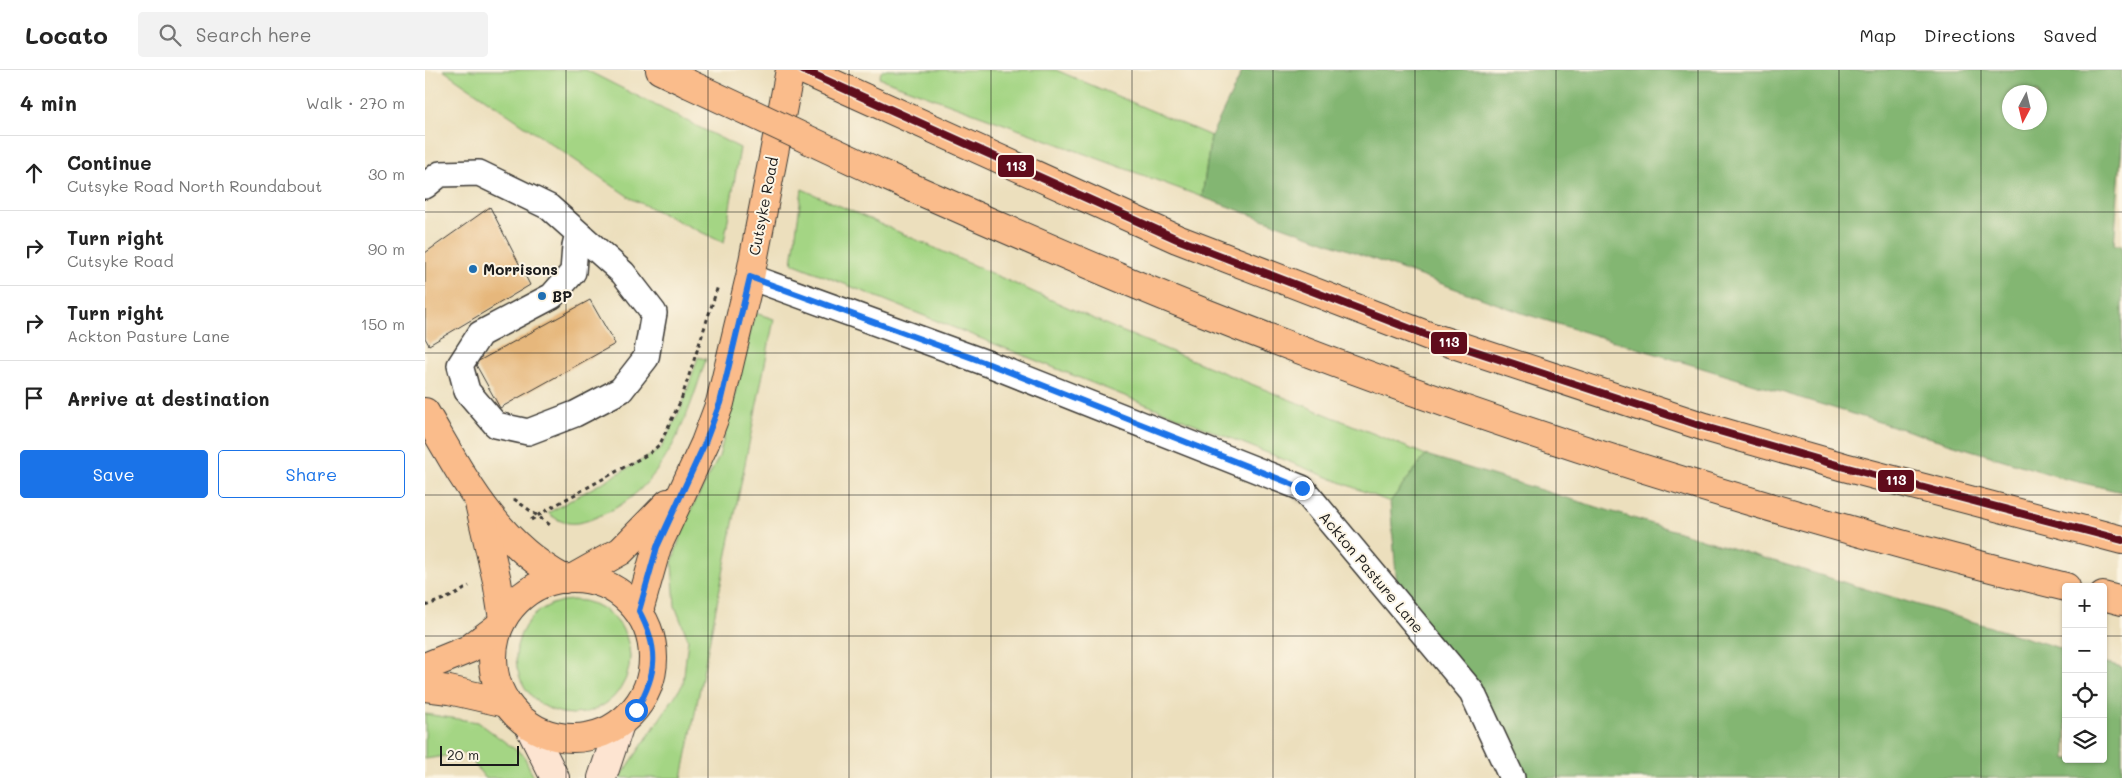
<!DOCTYPE html>
<html lang="en">
<head>
<meta charset="utf-8">
<style>
  body { margin:0; font-family:Mali,sans-serif; background:#f2f2f2; color:#222 }
  .controls { position:absolute; right:15px; bottom:15px; display:grid; overflow:hidden; border-radius:5px; box-shadow:0 1px 4px #0004 }
  .controls button { width:45px; height:45px; display:grid; place-items:center; padding:0; border:0; border-bottom:1px solid #e0e0e0; background:#fff; color:#222; font:25px sans-serif }
  .compass { position:absolute; left:1577px; top:15px; width:45px; height:45px; border-radius:50%; background:#fff; box-shadow:0 1px 4px #0004; rotate:187deg }
  .scale { position:absolute; left:15px; bottom:12px; width:79px; box-sizing:border-box; padding-left:5px; border:2px solid #1c1c1c; border-top:0; font-size:14px; line-height:18px; white-space:nowrap; color:#1c1c1c; -webkit-text-stroke:4px #fcf5e5; paint-order:stroke }
  .stop { position:absolute; width:15px; height:15px; margin:-11px; border:4px solid #1a73e8; border-radius:50%; background:#fff }
  .stop.end { background:#1a73e8; border-color:#fff; box-shadow:0 1px 5px #0008 }
  .list { margin:0; padding:0; list-style:none }
  h2 { display:flex; justify-content:space-between; align-items:center; height:65px; margin:0; padding:0 20px; font-size:21px }
  h2 small { font-size:16px; font-weight:400; color:#767676 }
  .list li { display:grid; grid-template-columns:32px 1fr auto; gap:15px; align-items:center; box-sizing:border-box; height:75px; padding:0 20px; border-top:1px solid #e0e0e0 }
  .list b { display:block; font-size:19px; white-space:nowrap }
  .list p { margin:0; font-size:16px; white-space:nowrap; color:#767676 }
  .list em { font-size:16px; font-style:normal; color:#767676 }
  .actions { display:flex; gap:10px; padding:15px 20px }
  .actions a { flex:1; padding:11px 0; border:1px solid #1a73e8; border-radius:5px; text-align:center; font-size:18px; color:#1a73e8 }
  .actions .main { background:#1a73e8; color:#fff }
  .icon { flex:none; width:28px; height:28px; fill:none; stroke:currentColor; stroke-width:2; stroke-linecap:round; stroke-linejoin:round }
  .map { position:relative; flex:none; width:1697px; height:708px; overflow:hidden }
  header { display:flex; align-items:center; gap:30px; box-sizing:border-box; height:70px; padding:0 25px; background:#fff; border-bottom:1px solid #e0e0e0 }
  header strong { font-size:24px }
  nav { display:flex; gap:28px; margin-inline-start:auto; font-size:18px }
  .search { width:350px; height:45px; background:#f2f2f2; display:flex; align-items:center; gap:12px; box-sizing:border-box; padding:0 18px; border-radius:5px; color:#767676; font-size:19px }
  main { display:flex }
  aside { flex:1; background:#fff }
  .map>svg:first-child { display:block }
</style>
</head>
<body>
<header>
<strong>Locato</strong>
<div class="search"><svg class="icon" aria-label="search" viewBox="0 0 24 24"><circle cx="10" cy="10" r="6"/><path d="M15 15l6 6"/></svg>Search here</div>
<nav><a>Map</a><a>Directions</a><a>Saved</a></nav>
</header>
<main>
<aside>
<h2>4 min<small>Walk · 270 m</small></h2>
<ul class="list">
<li><svg class="icon" aria-label="ahead" viewBox="0 0 24 24"><path d="M12 20V5M6 11l6-6 6 6"/></svg><div><b>Continue</b><p>Cutsyke Road North Roundabout</p></div><em>30 m</em></li>
<li><svg class="icon" aria-label="right" viewBox="0 0 24 24"><path d="M7 20v-9h11M14 6l5 5-5 5"/></svg><div><b>Turn right</b><p>Cutsyke Road</p></div><em>90 m</em></li>
<li><svg class="icon" aria-label="right" viewBox="0 0 24 24"><path d="M7 20v-9h11M14 6l5 5-5 5"/></svg><div><b>Turn right</b><p>Ackton Pasture Lane</p></div><em>150 m</em></li>
<li><svg class="icon" aria-label="arrive" viewBox="0 0 24 24"><path d="M6 21V4h12l-3 4 3 4H6"/></svg><div><b>Arrive at destination</b></div></li>
</ul>
<div class="actions"><a class="main">Save</a><a>Share</a></div>
</aside>
<div class="map">
<svg width="1697" height="708" viewBox="0 0 1697 708">
  <rect width="100%" height="100%" fill="#fcf5e5"/>
  <filter id="ink" filterUnits="userSpaceOnUse"><feTurbulence type="fractalNoise" baseFrequency=".02" numOctaves="2"/><feDisplacementMap in="SourceGraphic" scale="10" xChannelSelector="R" yChannelSelector="G"/><feConvolveMatrix kernelMatrix="1 2 1 2 8 2 1 2 1" color-interpolation-filters="sRGB"/></filter>
  <filter id="wash" filterUnits="userSpaceOnUse"><feTurbulence type="fractalNoise" baseFrequency=".0096" numOctaves="4" result="noise"/><feDisplacementMap in="SourceGraphic" scale="20" xChannelSelector="R" yChannelSelector="G"/><feGaussianBlur stdDeviation="1.12" result="paint"/><feColorMatrix in="noise" values="0 0 0 0 0 0 0 0 0 0 0 0 0 0 0 0 0 1.4 0 .05"/><feComposite in="paint" operator="in"/></filter>
  <g filter="url(#wash)">
    <rect width="100%" height="100%" fill="#ecdfbd"/>
    <g fill="#a4d584" stroke="#607850">
      <path d="M 18,0 L 161,0 L 315,78 L 299,173 L 207,129 Z"/>
      <path d="M 457,0 L 631,0 L 786,66 L 777,127 L 454,8 Z"/>
      <path d="M 377,119 L 696,261 L 1001,385 L 965,432 L 367,193 Z"/>
      <path d="M 330,243 L 349,249 L 257,708 L 195,708 L 258,614 L 263,569 L 250,536 L 247,493 L 260,451 L 294,387 Z"/>
      <path d="M 273,287 L 281,289 C 261,351 239,421 172,447 C 153,455 140,457 123,443 L 235,380 L 257,336 Z"/>
      <circle cx="148" cy="587" r="57"/>
      <path d="M 0,644 L 53,652 L 99,686 L 109,708 L 60,708 L 41,683 L 0,689 Z"/>
    </g>
    <g fill="#83b672" stroke="#506947" fill-rule="evenodd">
      <path d="M 818,0 L 1697,0 L 1697,73 L 1689,175 L 1697,175 L 1697,422 L 1641,409 L 1100,244 L 777,127 L 786,66 ZM 1584,22 L 1614,22 L 1614,52 L 1584,52 Z"/>
      <path d="M 1001,385 L 1641,580 L 1641,689 L 1678,689 L 1678,592 L 1697,597 L 1697,708 L 1088,708 L 972,516 L 965,432 Z"/>
    </g>
    <g id="blocks">
      <g fill="#e6b77c">
        <path d="M 65,137 L 105,215 L 4,275 L 0,268 L 0,183 Z"/>
        <path d="M 165,230 L 190,274 L 75,338 L 50,293 Z"/>
      </g>
    </g>
  </g>
  <g filter="url(#ink)">
    <use href="#blocks" fill-opacity="0" stroke="#3b3934" stroke-width="1"/>
    <g fill="none" stroke-linecap="round" stroke-linejoin="round">
      <defs>
        <g id="minor">
          <path d="M 0,116 L 15,104 L 54,103 L 124,137 L 198,203 L 229,243 L 221,288 L 196,320 L 150,344 L 103,362 L 71,355 L 42,321 L 35,295 L 55,264 L 127,226 L 148,202 L 150,176 L 153,163"/>
          <path d="M 325,207 L 564,294 L 877,418 L 1047,622 L 1087,708"/>
        </g>
        <g id="secondary">
          <path d="M 104,656 L 130,708"/>
          <path d="M 177,708 L 195,654"/>
        </g>
        <g id="primary">
          <path d="M 0,342 C 39,408 69,471 139,509"/>
          <path d="M 54,433 L 72,511 L 78,549"/>
          <circle cx="148" cy="588" r="80"/>
          <path d="M 148,508 L 196,481 L 243,433"/>
          <path d="M 214,541 L 232,477 L 280,373 L 295,333 L 325,207 L 365,0"/>
          <path d="M 0,597 L 44,579 L 73,557"/>
          <path d="M 0,617 L 24,620 L 81,633"/>
        </g>
        <g id="motorway">
          <path d="M 235,0 L 262,13"/>
          <path d="M 378,0 L 752,169 L 1004,266 L 1280,357 L 1419,397 L 1697,470"/>
          <path d="M 461,106 C 564,152 668,198 773,240 C 1055,353 1346,444 1641,517"/>
          <path d="M 1678,526 L 1697,531"/>
        </g>
      </defs>
      <use href="#minor" stroke="#3b3934" stroke-width="28"/>
      <use href="#secondary" stroke="#3b3934" stroke-width="30"/>
      <use href="#primary" stroke="#3b3934" stroke-width="30"/>
      <use href="#motorway" stroke="#3b3934" stroke-width="30"/>
      <g stroke="#3b3934" stroke-width="3" stroke-dasharray="4 4" stroke-linecap="butt">
        <path d="M 89,429 L 128,457"/>
        <path d="M 106,450 L 127,437 L 225,383 L 235,374 L 256,330 L 293,216"/>
        <path d="M 0,536 L 30,525 L 44,516"/>
      </g>
      <use href="#minor" stroke="#fff" stroke-width="25"/>
      <use href="#secondary" stroke="#fde4d1" stroke-width="28"/>
      <use href="#primary" stroke="#fabc8b" stroke-width="28"/>
      <use href="#motorway" stroke="#fabc8b" stroke-width="28"/>
      <defs>
        <path id="motorway-bridge" d="M 262,13 L 461,106"/>
      </defs>
      <use href="#motorway-bridge" stroke="#3b3934" stroke-width="30" stroke-linecap="butt"/>
      <use href="#motorway-bridge" stroke="#fabc8b" stroke-width="28"/>
      <defs>
        <path id="bus-1" d="M 378,0 L 752,169 L 1004,266 L 1280,357 L 1419,397 L 1697,470"/>
      </defs>
      <use href="#bus-1" stroke="#fcf5e5" stroke-width="11"/>
      <use href="#bus-1" stroke="#600c1c" stroke-width="8"/>
    </g>
  </g>
  <g fill="none" stroke-linecap="round" stroke-linejoin="round" filter="url(#ink)">
    <path stroke="#1a73e8" stroke-width="6" d="M 211,640 C 233,603 234,578 214,541 L 232,477 L 280,373 L 295,333 L 325,207 L 564,294 L 877,418"/>
  </g>
  <path fill="none" stroke="#1c1c1c" stroke-width="1" stroke-opacity="0.55" d="M 141,0 L 141,708M 283,0 L 283,708M 424,0 L 424,708M 566,0 L 566,708M 707,0 L 707,708M 848,0 L 848,708M 990,0 L 990,708M 1131,0 L 1131,708M 1273,0 L 1273,708M 1414,0 L 1414,708M 1556,0 L 1556,708M 0,142 L 1697,142M 0,283 L 1697,283M 0,425 L 1697,425M 0,566 L 1641,566M 1678,566 L 1697,566"/>
  <g fill="#1f6fb2" stroke="#fcf5e5" stroke-width="2">
    <circle cx="48" cy="199" r="5"/>
    <circle cx="117" cy="226" r="5"/>
  </g>
  <g text-anchor="middle" dominant-baseline="central" stroke-width="4" stroke-linejoin="round" paint-order="stroke">
    <g font-size="15" fill="#1c1c1c" stroke="#fcf5e5">
      <text transform="translate(338 136) rotate(-79)">Cutsyke Road</text>
      <text transform="translate(947 502) rotate(50)">Ackton Pasture Lane</text>
    </g>
    <g font-size="15" font-weight="bold" fill="#1c1c1c" stroke="#fcf5e5" text-anchor="start">
      <text x="58" y="199">Morrisons</text>
      <text x="127" y="226">BP</text>
    </g>
  </g>
  <g stroke="#fcf5e5" stroke-width="2">
    <rect x="572" y="84" width="38" height="24" rx="5" fill="#600c1c"/>
    <rect x="1005" y="261" width="38" height="24" rx="5" fill="#600c1c"/>
    <rect x="1452" y="399" width="38" height="24" rx="5" fill="#600c1c"/>
  </g>
  <g font-size="14" text-anchor="middle" font-weight="bold" fill="#fff">
    <text x="591" y="101">113</text>
    <text x="1024" y="277">113</text>
    <text x="1471" y="415">113</text>
  </g>
</svg>
<div class="controls">
<button>+</button>
<button>−</button>
<button><svg class="icon" aria-label="locate" viewBox="0 0 24 24"><circle cx="12" cy="12" r="6"/><path d="M12 2v4M12 18v4M2 12h4M18 12h4"/></svg></button>
<button><svg class="icon" aria-label="layers" viewBox="0 0 24 24"><path d="M12 4l9 5-9 5-9-5zM3 14l9 5 9-5"/></svg></button>
</div>
<svg class="compass" viewBox="-18 -18 36 36"><path d="M0-13l5 13h-10z" fill="#e53935"/><path d="M0 13l5-13h-10z" fill="#767676"/></svg>
<div class="scale">20 m</div>
<div class="stop" style="left:211px;top:640px"></div>
<div class="stop end" style="left:877px;top:418px"></div>
</div>
</main>
</body>
</html>
